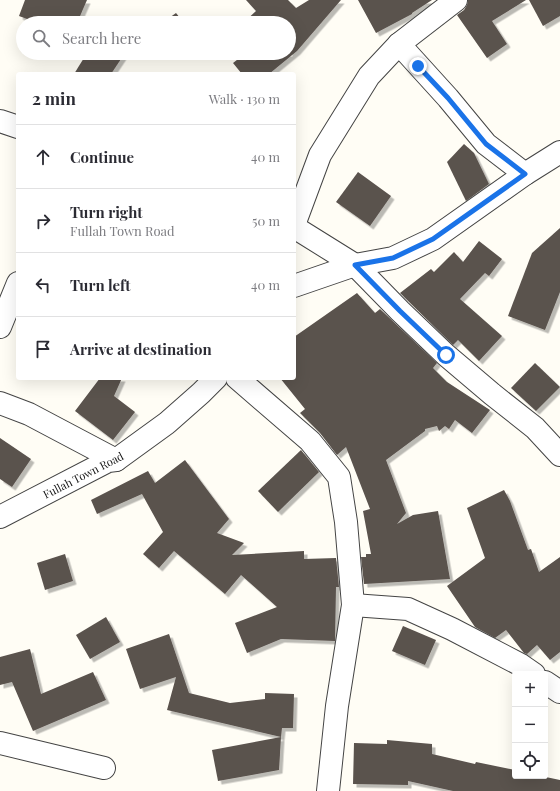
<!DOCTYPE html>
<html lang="en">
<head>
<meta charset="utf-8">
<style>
  body { margin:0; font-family:"Playfair Display",serif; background:#f2f2f3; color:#2b2b33 }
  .controls { position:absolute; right:12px; bottom:12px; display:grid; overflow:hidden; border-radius:4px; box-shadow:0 4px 16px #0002 }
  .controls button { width:36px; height:36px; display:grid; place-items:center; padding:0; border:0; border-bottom:1px solid #e1e1e2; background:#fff; color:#2b2b33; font:20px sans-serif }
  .stop { position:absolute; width:12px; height:12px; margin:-9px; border:3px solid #1a73e8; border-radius:50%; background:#fff }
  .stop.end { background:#1a73e8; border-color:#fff; box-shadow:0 1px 4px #0008 }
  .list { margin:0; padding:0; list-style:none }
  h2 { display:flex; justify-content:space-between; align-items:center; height:52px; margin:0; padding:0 16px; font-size:17px }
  h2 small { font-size:13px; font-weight:400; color:#7c7c81 }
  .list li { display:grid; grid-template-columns:26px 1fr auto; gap:12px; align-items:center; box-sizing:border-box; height:64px; padding:0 16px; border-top:1px solid #e1e1e2 }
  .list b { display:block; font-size:15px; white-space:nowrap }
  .list p { margin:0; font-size:13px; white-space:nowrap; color:#7c7c81 }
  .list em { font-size:13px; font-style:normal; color:#7c7c81 }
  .icon { flex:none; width:22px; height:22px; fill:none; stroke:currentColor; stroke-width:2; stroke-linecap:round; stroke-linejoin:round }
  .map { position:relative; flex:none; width:560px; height:791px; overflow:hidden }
  .search { position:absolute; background:#fff; box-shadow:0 4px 16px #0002; left:16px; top:16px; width:280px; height:44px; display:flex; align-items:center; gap:10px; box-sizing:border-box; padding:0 14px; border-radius:22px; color:#7c7c81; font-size:15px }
  .panel { position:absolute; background:#fff; box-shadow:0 4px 16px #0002; left:16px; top:72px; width:280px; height:308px; border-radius:4px }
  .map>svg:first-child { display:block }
</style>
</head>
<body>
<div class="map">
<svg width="560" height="791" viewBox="0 0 560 791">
  <defs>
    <filter id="shadow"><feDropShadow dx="3.5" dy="3.5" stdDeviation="0" flood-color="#0004"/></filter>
  </defs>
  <rect width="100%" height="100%" fill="#fffdf5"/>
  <g fill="#5a524d" filter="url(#shadow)">
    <path d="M 25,0 L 87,0 L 77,23 L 38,23 L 19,16 Z"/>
    <path d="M 246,0 L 288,0 L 296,8 L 309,0 L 341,0 L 297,51 L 269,74 L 242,74 L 233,63 L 246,53 L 289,53 L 289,23 L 243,23 L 256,11 Z"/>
    <path d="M 358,0 L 432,0 L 412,13 L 412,14 L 376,33 Z"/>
    <path d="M 468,0 L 526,0 L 492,21 L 507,44 L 487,58 L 457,15 L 464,10 L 467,5 Z"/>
    <path d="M 529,0 L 560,0 L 560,16 L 543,26 Z"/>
    <path d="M 176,13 L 184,23 L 162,23 Z"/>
    <path d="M 87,53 L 125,53 L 111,74 L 74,74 Z"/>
    <path d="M 464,144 L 474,153 L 489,184 L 466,201 L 447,162 Z"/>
    <path d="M 358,172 L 391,196 L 370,226 L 336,202 Z"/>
    <path d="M 560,228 L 560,292 L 545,330 L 508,316 L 532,253 Z"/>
    <path d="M 479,241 L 502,259 L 489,276 L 485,273 L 460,299 L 502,336 L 479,361 L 458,340 L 453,345 L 400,293 L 431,269 L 434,272 L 454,252 L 463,262 Z"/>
    <path d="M 357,293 L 375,313 L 380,309 L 437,363 L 433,368 L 447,382 L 490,410 L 472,433 L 455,420 L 449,429 L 445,426 L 439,431 L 437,426 L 425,429 L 425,431 L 386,460 L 406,513 L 397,524 L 413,515 L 438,511 L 450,579 L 364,584 L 361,557 L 366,557 L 366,554 L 371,554 L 363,511 L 370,509 L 346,447 L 337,455 L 320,433 L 300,413 L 305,409 L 280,378 L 294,378 L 294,337 Z"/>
    <path d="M 535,363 L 560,387 L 536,411 L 511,388 Z"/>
    <path d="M 100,378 L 122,378 L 114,396 L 135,412 L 113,440 L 75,411 Z"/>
    <path d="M 0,438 L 31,459 L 12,487 L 0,479 Z"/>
    <path d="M 301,450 L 319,472 L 278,512 L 258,491 Z"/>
    <path d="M 185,460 L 229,519 L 217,533 L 244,543 L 232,555 L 304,551 L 304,559 L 336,558 L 339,587 L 336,587 L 335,641 L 281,639 L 247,653 L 235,623 L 277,607 L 241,575 L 225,594 L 174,551 L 159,568 L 143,554 L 163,532 L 142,494 L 97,514 L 91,500 L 148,471 L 155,483 Z"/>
    <path d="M 504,490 L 510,501 L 528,550 L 531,549 L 539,572 L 560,557 L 560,652 L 550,660 L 537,645 L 527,654 L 524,653 L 506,630 L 495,638 L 475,627 L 447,586 L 485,558 L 467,508 Z"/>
    <path d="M 65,554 L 73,581 L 45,590 L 37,563 Z"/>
    <path d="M 106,617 L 120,642 L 90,659 L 76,635 Z"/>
    <path d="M 403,626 L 436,640 L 425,665 L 392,651 Z"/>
    <path d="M 169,634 L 189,693 L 230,703 L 265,699 L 265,693 L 294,694 L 293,728 L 282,728 L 281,737 L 167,710 L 176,677 L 140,689 L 126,649 Z"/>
    <path d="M 30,649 L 41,694 L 93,672 L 106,700 L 33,731 L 12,682 L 0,685 L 0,657 Z"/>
    <path d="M 281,737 L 279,770 L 218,781 L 212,750 Z"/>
    <path d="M 387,740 L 432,744 L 432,754 L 475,764 L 476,762 L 515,770 L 515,776 L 541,776 L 560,780 L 560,791 L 453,791 L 408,781 L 408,785 L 353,784 L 354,743 L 387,744 Z"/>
  </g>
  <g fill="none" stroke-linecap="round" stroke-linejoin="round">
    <defs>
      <g id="minor">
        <path d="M 399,44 L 448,98 L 486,144 L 525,174"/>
        <path d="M 0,121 L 18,127"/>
        <path d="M 294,225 L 320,155 L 369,76 L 399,44 L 456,0"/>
        <path d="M 294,227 L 355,265 L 400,311 L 446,355 L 492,394 L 535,428 L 560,455"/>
        <path d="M 294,286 L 355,265 L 393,258 L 433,239 L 525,174 L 560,152"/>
        <path d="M 0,327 L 18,283"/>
        <path d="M 237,378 L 310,441 L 339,477 L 346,522 L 353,605 L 337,706 L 328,791"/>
        <path d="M 0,403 L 29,414 L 116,460"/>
        <path d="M 0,517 L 108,461 L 116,460 L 167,423 L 201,393 L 216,378"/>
        <path d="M 353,605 L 408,609 L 452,629 L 521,665 L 534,674"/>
        <path d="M 545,682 L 560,692"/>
        <path d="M 0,743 L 104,768"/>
      </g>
    </defs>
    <use href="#minor" stroke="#444" stroke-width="24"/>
    <use href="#minor" stroke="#fff" stroke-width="22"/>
  </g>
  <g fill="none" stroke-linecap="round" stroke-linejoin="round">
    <path stroke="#1a73e8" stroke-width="5" d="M 418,66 L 448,98 L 486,144 L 525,174 L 433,239 L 393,258 L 355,265 L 400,311 L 446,355"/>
  </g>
  <g text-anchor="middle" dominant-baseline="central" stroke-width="4" stroke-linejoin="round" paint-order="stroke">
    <g font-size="11" fill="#111" stroke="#fff">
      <text transform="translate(83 475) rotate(-27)">Fullah Town Road</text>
    </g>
  </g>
</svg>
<div class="controls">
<button>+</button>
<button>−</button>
<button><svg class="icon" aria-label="locate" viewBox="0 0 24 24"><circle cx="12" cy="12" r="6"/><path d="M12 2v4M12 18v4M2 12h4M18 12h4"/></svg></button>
</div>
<div class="stop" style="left:446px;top:355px"></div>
<div class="stop end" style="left:418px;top:66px"></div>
<div class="search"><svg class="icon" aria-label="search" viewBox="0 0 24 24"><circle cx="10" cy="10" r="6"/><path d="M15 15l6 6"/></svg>Search here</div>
<section class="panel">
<h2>2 min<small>Walk · 130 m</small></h2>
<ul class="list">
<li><svg class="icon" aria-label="ahead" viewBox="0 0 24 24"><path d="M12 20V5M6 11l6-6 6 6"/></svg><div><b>Continue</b></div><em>40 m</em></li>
<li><svg class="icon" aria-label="right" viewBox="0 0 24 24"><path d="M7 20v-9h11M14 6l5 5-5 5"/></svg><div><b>Turn right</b><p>Fullah Town Road</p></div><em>50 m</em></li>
<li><svg class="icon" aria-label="left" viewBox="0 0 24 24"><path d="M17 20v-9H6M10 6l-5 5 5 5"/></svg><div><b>Turn left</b></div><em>40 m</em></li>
<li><svg class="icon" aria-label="arrive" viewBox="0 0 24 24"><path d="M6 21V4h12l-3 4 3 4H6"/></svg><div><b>Arrive at destination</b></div></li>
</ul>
</section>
</div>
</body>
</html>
